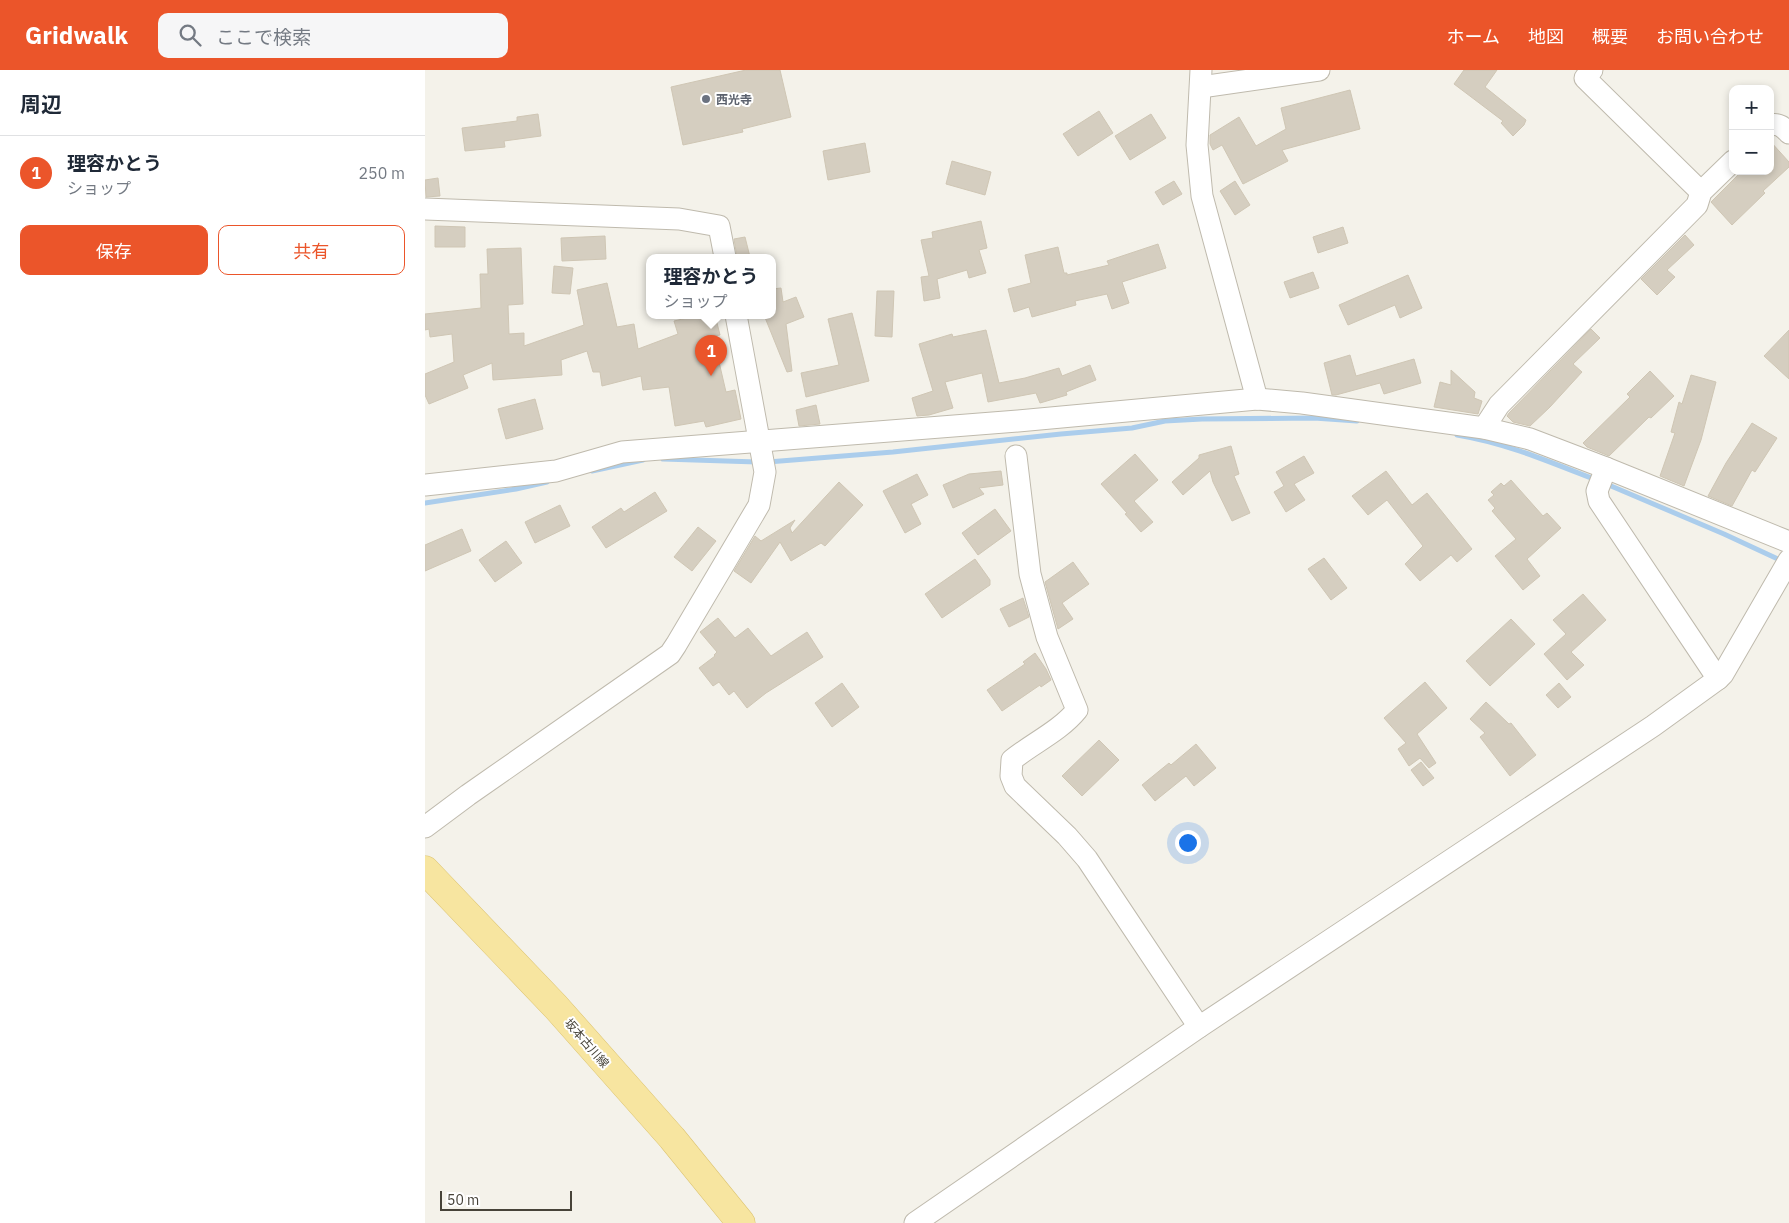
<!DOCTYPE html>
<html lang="ja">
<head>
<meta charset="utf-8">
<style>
  body { margin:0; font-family:"IBM Plex Sans","Noto Sans JP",sans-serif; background:#f6f6f7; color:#1f2937 }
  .controls { position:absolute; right:15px; top:15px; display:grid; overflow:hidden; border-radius:10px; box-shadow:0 2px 8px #0003 }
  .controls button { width:45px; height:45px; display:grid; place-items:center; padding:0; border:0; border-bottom:1px solid #e0e1e3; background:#fff; color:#1f2937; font:25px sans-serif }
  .scale { position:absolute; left:15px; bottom:12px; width:132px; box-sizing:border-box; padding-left:5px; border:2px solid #474339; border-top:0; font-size:14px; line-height:18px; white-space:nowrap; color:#474339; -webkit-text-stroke:4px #fff; paint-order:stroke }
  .you { position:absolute; left:762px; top:772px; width:18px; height:18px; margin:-12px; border:4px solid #fff; border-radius:50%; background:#1a73e8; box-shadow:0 0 0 8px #1a73e833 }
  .badge { display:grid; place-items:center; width:32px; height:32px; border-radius:50%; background:#eb552a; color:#fff; font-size:16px; font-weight:700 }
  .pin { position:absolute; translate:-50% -41px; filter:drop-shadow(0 1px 2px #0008) }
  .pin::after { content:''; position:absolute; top:26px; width:18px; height:15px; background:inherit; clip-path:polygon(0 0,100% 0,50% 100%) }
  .popup { position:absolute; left:221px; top:184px; width:130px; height:65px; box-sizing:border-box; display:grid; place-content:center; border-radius:10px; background:#fff; filter:drop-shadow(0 1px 4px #0005); font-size:16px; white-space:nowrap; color:#747a83 }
  .popup b { font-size:19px; color:#1f2937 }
  .popup::after { content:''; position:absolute; left:50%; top:100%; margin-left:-10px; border:10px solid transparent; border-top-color:#fff }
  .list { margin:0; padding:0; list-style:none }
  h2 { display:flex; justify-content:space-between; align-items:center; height:65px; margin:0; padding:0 20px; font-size:21px }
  h2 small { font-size:16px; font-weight:400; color:#747a83 }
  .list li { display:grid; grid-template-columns:32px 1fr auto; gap:15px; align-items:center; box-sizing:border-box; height:75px; padding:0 20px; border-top:1px solid #e0e1e3 }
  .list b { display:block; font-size:19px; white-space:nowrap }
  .list p { margin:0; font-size:16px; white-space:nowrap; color:#747a83 }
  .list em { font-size:16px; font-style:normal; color:#747a83 }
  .actions { display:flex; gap:10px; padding:15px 20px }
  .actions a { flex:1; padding:11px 0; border:1px solid #eb552a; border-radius:10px; text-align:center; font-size:18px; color:#eb552a }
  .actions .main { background:#eb552a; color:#fff }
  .icon { flex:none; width:28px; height:28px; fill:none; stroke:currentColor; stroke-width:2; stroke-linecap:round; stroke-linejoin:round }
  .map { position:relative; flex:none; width:1364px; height:1153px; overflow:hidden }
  header { display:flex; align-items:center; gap:30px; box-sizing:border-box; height:70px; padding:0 25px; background:#eb552a; color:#fff }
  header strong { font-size:24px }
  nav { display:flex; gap:28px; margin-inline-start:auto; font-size:18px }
  .search { width:350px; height:45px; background:#f6f6f7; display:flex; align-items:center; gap:12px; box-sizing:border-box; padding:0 18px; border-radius:10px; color:#747a83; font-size:19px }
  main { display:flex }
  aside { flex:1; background:#fff }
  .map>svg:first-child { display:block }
</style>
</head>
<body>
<header>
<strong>Gridwalk</strong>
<div class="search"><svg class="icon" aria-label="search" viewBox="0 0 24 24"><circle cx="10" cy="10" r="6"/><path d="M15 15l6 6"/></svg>ここで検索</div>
<nav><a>ホーム</a><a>地図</a><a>概要</a><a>お問い合わせ</a></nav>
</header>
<main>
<aside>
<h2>周辺<small></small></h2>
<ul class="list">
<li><span class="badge">1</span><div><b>理容かとう</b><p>ショップ</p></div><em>250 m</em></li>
</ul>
<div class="actions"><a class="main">保存</a><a>共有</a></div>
</aside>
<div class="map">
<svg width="1364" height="1153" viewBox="0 0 1364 1153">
  <rect width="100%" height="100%" fill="#f4f2ea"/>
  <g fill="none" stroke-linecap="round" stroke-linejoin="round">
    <g stroke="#abcdec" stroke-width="5">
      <path d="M 1032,365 C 1081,373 1125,392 1171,410"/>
      <path d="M 238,389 L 332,392"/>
      <path d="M 343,392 L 468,382 L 636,364 L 707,358 L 740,351 L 777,349 L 889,348 L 932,351"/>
      <path d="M 167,401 L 218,390"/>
      <path d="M 1179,413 L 1299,464 L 1357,491"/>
      <path d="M 0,433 L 91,419 L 122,412"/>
    </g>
  </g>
  <g fill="#d5cec0" stroke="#cfc6b4">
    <path d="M 321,0 L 355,0 L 366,47 L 317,59 L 318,62 L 258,75 L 246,17 Z"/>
    <path d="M 1039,0 L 1072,0 L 1060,17 L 1101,50 L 1099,55 L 1088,66 L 1076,53 L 1078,51 L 1029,14 Z"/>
    <path d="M 925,20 L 935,59 L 857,80 L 863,91 L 818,114 L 797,75 L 788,80 L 785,74 L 785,65 L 814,47 L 831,76 L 861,59 L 856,38 Z"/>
    <path d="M 674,41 L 688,63 L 653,86 L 638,64 Z"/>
    <path d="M 113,44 L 116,66 L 79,71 L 80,77 L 40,81 L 37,58 L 92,51 L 92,47 Z"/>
    <path d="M 726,44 L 741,68 L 705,90 L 690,66 Z"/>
    <path d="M 1345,71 L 1364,92 L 1364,97 L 1338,121 L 1340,123 L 1307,155 L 1286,132 L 1317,101 L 1345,101 Z"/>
    <path d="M 440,73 L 445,102 L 403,110 L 398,81 Z"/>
    <path d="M 527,91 L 566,102 L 560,125 L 521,114 Z"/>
    <path d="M 13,108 L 15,126 L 1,127 L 0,110 Z"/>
    <path d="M 749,111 L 757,124 L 738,135 L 730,122 Z"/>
    <path d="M 810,111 L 825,135 L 810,145 L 795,121 Z"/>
    <path d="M 556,151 L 562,178 L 554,180 L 561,203 L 544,208 L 542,200 L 512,209 L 515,228 L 499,231 L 496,207 L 504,206 L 496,170 L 508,168 L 507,162 Z"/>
    <path d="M 10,156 L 40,157 L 40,177 L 10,177 Z"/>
    <path d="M 918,157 L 923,173 L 893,183 L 888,167 Z"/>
    <path d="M 1260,165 L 1269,175 L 1242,200 L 1250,207 L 1232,225 L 1216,209 Z"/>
    <path d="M 180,166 L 181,189 L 137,191 L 136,168 Z"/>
    <path d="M 320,167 L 325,187 L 312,187 L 309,169 Z"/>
    <path d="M 733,174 L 741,198 L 697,212 L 704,233 L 687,239 L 682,224 L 650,231 L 651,235 L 607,247 L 604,237 L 589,242 L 583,219 L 606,213 L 600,185 L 633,177 L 639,203 L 642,203 L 642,205 L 684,195 L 682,191 Z"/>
    <path d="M 96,178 L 98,234 L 83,235 L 84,264 L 99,263 L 99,276 L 159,255 L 152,220 L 182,213 L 192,257 L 209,254 L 213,279 L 253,264 L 249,251 L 275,245 L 290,245 L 295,265 L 288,266 L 301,322 L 310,320 L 316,349 L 281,357 L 279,351 L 250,356 L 244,317 L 218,320 L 216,306 L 177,316 L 175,302 L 168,302 L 162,281 L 136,290 L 137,305 L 68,310 L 67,293 L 38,305 L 43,318 L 4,334 L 0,325 L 0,304 L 29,292 L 27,264 L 5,267 L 4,259 L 0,260 L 0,244 L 56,238 L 55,204 L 63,204 L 62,179 Z"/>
    <path d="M 129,196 L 148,198 L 145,224 L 127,223 Z"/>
    <path d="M 888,202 L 894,218 L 865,228 L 859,212 Z"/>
    <path d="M 983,205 L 997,238 L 975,248 L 970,235 L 923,255 L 914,235 Z"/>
    <path d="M 356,218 L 358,232 L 371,227 L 379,247 L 361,254 L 367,301 L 362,302 L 339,245 L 347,245 L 347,219 Z"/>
    <path d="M 452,221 L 469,221 L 467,267 L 450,266 Z"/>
    <path d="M 427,243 L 444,311 L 381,327 L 376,303 L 414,295 L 403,249 Z"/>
    <path d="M 1166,259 L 1175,268 L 1148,294 L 1157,302 L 1125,337 L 1105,356 L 1088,352 L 1082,346 L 1084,343 Z"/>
    <path d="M 561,260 L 574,313 L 600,308 L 634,298 L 637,306 L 665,295 L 671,310 L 641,322 L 642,325 L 615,333 L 611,323 L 563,332 L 557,303 L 520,312 L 528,338 L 504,345 L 492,346 L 487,328 L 508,321 L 494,274 L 527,264 L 528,267 Z"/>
    <path d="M 1364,260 L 1364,309 L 1339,286 Z"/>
    <path d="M 925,285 L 931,306 L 989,289 L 996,313 L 959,324 L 955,313 L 911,325 L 907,325 L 899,293 Z"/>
    <path d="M 1026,300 L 1050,322 L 1049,328 L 1057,331 L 1053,344 L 1009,337 L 1015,312 L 1026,315 Z"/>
    <path d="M 1225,301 L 1249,326 L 1226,348 L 1224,347 L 1184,386 L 1162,377 L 1158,373 L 1205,327 L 1202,324 Z"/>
    <path d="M 1266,305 L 1291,312 L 1276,370 L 1259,416 L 1235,406 L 1250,363 L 1246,362 L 1254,332 L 1257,334 Z"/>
    <path d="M 110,329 L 118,359 L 81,369 L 73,339 Z"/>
    <path d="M 391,335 L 395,354 L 374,356 L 371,340 Z"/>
    <path d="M 1327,353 L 1352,368 L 1330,402 L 1327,400 L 1307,436 L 1283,426 L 1301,393 Z"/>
    <path d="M 806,376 L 814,404 L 809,406 L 825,443 L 807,451 L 788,412 L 785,401 L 758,425 L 747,412 L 774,388 L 774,385 Z"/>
    <path d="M 710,384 L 733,410 L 709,431 L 728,452 L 716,462 L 700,444 L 702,443 L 676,414 Z"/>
    <path d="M 879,386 L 889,403 L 869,414 L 880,430 L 861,442 L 849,422 L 859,416 L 851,402 Z"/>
    <path d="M 576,401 L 578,415 L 554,418 L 559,424 L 528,438 L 518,415 L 544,404 Z"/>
    <path d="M 961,401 L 987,435 L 1002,423 L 1047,479 L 1032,492 L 1026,485 L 995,511 L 980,494 L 998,476 L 962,430 L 943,445 L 927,426 Z"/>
    <path d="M 492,404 L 503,425 L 486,434 L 496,454 L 480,463 L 458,421 Z"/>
    <path d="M 1086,410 L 1118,446 L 1122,443 L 1136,458 L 1102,489 L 1115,506 L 1098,520 L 1070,486 L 1091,469 L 1067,441 L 1070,438 L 1063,430 L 1069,425 L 1066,422 L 1076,413 L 1079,416 Z"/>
    <path d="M 414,412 L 438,435 L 400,476 L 396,473 L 366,491 L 355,472 L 326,513 L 309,501 L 330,466 L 336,471 L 370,450 L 365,458 L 367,463 Z"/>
    <path d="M 230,422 L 242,441 L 181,478 L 167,457 L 196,438 L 199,442 Z"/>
    <path d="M 135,435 L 145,456 L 110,473 L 100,452 Z"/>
    <path d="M 570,439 L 586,461 L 553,485 L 537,463 Z"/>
    <path d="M 273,457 L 291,471 L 267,501 L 249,487 Z"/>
    <path d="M 37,459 L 46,481 L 0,501 L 0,475 Z"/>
    <path d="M 81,471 L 97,493 L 70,512 L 54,490 Z"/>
    <path d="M 899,488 L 922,518 L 906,530 L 883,499 Z"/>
    <path d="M 550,489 L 565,510 L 565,515 L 517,548 L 500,524 Z"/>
    <path d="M 648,492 L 664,514 L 637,533 L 648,549 L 633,559 L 620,512 Z"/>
    <path d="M 1158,524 L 1181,550 L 1146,582 L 1159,595 L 1142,610 L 1119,584 L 1141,564 L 1128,550 Z"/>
    <path d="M 598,528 L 604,547 L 584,557 L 575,539 Z"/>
    <path d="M 293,548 L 310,568 L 323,558 L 346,586 L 382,562 L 398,587 L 341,623 L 322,638 L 309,621 L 304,625 L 294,612 L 288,616 L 274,598 L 290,586 L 289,585 L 292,582 L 275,562 Z"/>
    <path d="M 1086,549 L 1110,574 L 1065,616 L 1041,591 Z"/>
    <path d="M 610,583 L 621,599 L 626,610 L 616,617 L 615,615 L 577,641 L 562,620 L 600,594 L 598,592 Z"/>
    <path d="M 1000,612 L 1022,638 L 992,664 L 1011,693 L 1004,698 L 995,688 L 984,696 L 973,679 L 981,673 L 959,648 Z"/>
    <path d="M 417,613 L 434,637 L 407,657 L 390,633 Z"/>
    <path d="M 1134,613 L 1146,627 L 1133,638 L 1121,625 Z"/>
    <path d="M 1061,632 L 1084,654 L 1086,653 L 1111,685 L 1085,706 L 1055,667 L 1060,663 L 1045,649 Z"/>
    <path d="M 674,670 L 694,690 L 657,726 L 637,706 Z"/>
    <path d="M 771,674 L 791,698 L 769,716 L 761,706 L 730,731 L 717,715 L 744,693 L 746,695 Z"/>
    <path d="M 996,692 L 1009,708 L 998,716 L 986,700 Z"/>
  </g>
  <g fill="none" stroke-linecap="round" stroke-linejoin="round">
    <defs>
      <g id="minor">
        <path d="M 776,0 L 772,75 L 777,126 L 832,329"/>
        <path d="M 1167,0 L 1160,8 L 1276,122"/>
        <path d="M 776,17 L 894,0"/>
        <path d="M 1345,55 C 1354,53 1358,57 1364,63"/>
        <path d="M 0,139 L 254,149 L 294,156 L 300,187"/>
        <path d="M 1059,358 L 1074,335 L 1272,135 L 1276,122 L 1308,91"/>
        <path d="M 591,386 L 605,504 L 622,567 L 652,640 C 635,661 608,673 587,690 L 586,706 L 590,716 L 642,766 L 662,789 L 774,957"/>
        <path d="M 1181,398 L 1172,421 L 1174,431 L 1293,609"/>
        <path d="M 0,415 L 131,401 L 197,382 L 593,351 L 832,329 L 877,333 L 1059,358 L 1105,369 L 1181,398 L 1364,472"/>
        <path d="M 0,757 L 43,725 L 245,584 L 251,575 L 334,435 L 340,402 L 311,245"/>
        <path d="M 490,1153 L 774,957 L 1228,656 L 1293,609 L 1298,604 L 1364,490"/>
      </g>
      <path id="major" d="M 0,800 L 131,937 L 247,1068 L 316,1153"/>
    </defs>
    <use href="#minor" stroke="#bfbaad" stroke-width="23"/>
    <use href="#major" stroke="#dcc370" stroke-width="29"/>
    <use href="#minor" stroke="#fff" stroke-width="21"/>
    <use href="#major" stroke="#f7e5a0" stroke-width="28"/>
  </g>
  <circle fill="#6b7280" stroke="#fff" stroke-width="2" cx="281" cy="29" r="5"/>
  <g text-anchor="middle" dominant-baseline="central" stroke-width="4" stroke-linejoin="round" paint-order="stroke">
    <g font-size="12" font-weight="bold" fill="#5b616d" stroke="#fff" text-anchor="start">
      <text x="291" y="29">西光寺</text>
    </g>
    <g font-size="12" fill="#474339" stroke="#fff">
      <text transform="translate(162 973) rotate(49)">坂本古川線</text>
    </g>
  </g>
</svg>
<div class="controls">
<button>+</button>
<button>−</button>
</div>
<div class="scale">50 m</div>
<div class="you"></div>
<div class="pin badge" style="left:286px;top:306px">1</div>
<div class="popup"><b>理容かとう</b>ショップ</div>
</div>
</main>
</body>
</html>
